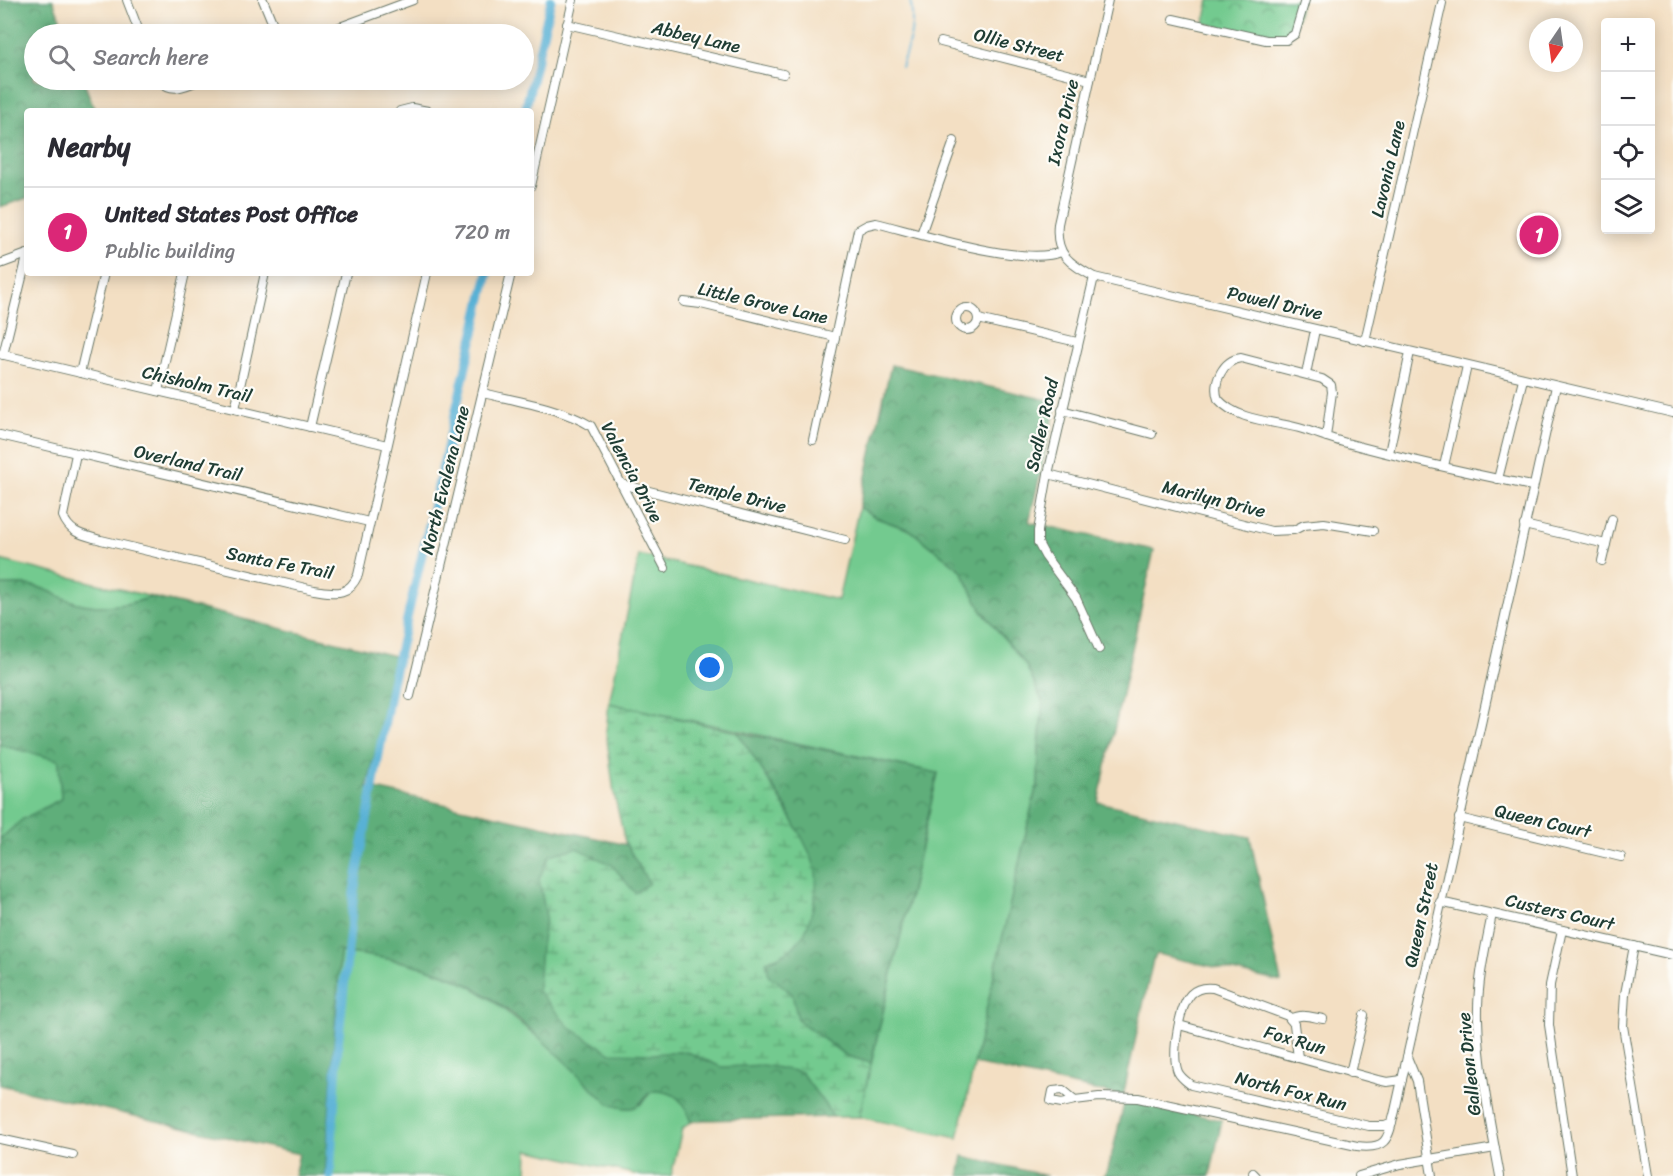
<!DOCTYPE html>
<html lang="en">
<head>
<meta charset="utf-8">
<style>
  body { margin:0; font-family:Sriracha,sans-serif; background:#f7f7f7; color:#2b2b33 }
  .controls { position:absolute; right:18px; top:18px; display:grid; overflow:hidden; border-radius:6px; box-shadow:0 3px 15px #0003 }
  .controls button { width:54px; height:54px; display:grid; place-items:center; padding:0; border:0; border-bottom:2px solid #e1e1e2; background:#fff; color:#2b2b33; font:30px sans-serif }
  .compass { position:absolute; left:1529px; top:18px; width:54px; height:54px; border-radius:50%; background:#fff; box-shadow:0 3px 15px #0003; rotate:193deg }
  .you { position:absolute; left:710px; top:668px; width:21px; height:21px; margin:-15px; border:4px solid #fff; border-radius:50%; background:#1a73e8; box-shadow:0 0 0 9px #1a73e833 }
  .badge { display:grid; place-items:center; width:39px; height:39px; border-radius:50%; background:#db2777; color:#fff; font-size:20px; font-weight:700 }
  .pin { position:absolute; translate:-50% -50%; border:3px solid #fff; box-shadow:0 2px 6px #0006 }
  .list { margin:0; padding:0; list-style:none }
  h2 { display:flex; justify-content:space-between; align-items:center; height:78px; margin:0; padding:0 24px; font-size:26px }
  h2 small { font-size:20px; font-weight:400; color:#7c7c81 }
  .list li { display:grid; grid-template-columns:39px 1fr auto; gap:18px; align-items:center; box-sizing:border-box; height:90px; padding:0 24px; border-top:2px solid #e1e1e2 }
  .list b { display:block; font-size:22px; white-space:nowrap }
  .list p { margin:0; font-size:20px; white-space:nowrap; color:#7c7c81 }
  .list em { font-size:20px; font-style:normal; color:#7c7c81 }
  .icon { flex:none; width:33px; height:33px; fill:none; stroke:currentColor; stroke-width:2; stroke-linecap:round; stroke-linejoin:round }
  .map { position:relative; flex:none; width:1673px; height:1176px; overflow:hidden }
  .search { position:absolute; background:#fff; box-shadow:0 3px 15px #0003; left:24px; top:24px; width:510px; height:66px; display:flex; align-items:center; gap:15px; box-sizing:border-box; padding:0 21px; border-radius:33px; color:#7c7c81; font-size:22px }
  .panel { position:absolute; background:#fff; box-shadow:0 3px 15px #0003; left:24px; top:108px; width:510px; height:168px; border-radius:6px }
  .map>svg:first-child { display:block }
</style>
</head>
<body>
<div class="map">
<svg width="1673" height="1176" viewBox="0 0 1673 1176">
  <defs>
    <pattern id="forest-crowns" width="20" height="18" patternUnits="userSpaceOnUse" patternTransform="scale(1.5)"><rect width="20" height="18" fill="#5eae7a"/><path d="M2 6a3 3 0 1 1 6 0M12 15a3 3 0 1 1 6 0" fill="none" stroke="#4d8f65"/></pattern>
    <pattern id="wetland-marsh" width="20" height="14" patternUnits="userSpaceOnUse" patternTransform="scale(1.5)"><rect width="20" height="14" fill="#73ca8f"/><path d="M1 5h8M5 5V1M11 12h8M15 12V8" fill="none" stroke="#5ea576"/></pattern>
    <pattern id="park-crowns" width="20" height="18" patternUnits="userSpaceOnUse" patternTransform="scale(1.5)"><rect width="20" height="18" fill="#73ca8f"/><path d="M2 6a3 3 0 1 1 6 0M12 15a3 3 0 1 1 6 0" fill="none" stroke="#5ea576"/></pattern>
  </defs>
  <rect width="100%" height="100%" fill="#fdfcf7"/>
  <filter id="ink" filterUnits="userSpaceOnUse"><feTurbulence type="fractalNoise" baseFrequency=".0167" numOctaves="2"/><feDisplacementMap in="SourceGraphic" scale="12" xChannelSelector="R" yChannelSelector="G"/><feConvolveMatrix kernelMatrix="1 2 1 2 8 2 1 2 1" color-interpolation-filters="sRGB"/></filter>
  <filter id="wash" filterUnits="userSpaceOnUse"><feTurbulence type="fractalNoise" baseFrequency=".008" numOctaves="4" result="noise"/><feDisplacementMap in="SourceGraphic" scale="24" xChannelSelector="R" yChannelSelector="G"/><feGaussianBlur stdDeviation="1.35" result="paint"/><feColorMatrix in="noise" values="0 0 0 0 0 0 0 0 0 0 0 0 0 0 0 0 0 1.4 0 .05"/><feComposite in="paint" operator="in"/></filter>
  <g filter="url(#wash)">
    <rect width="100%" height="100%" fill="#f3dfc3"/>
    <g fill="#73ca8f" stroke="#498462" stroke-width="1.5">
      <path d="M 859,507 L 877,518 L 910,530 L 961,570 L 982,611 L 1026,665 L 1043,703 L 1039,747 L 1038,789 L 1036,789 L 958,1138 L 859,1117 L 938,773 L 609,703 L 639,555 L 838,600 Z"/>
      <path d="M 0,560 L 152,597 C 126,606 95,610 68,600 C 56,595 46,588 33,586 C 23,584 11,585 0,585 Z"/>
      <path d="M 0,745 L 59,760 L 61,799 L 23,819 L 0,839 Z"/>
      <path d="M 340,952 C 384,957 428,964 468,985 C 494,998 511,1017 534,1034 C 568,1059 605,1081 640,1105 L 651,1092 L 658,1090 L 673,1094 L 683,1102 L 691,1122 L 682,1129 L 671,1176 L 643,1176 L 528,1150 L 527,1176 L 325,1176 Z"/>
    </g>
    <g fill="url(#forest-crowns)" stroke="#3e7657" stroke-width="1.5">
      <path d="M 0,0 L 53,0 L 66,34 L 34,34 L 34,80 L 83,80 L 95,111 L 27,111 L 27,198 L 0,207 Z"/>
      <path d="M 891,365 L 1057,402 L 1029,522 L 1154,550 L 1098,802 L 1250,837 L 1281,982 L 1157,954 L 1153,960 L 1123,1096 L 974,1064 L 1036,788 L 1038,788 L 1039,747 L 1043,703 L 1026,665 L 982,611 L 961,570 L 910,530 L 877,518 L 859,507 Z"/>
      <path d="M 0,585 C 11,585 23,584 33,586 C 46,588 56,595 68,600 C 95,610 126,606 152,597 L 399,657 L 367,787 L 627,845 L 649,883 L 635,894 L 612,865 L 539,879 L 546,916 L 541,947 L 538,991 L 653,1054 L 685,1051 L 722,1067 L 763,1065 L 801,1072 L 834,1117 L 704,1120 L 691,1122 C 685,1107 681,1095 664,1092 C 660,1091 654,1090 650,1093 C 643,1097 642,1106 632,1108 C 624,1109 616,1106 609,1104 C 567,1065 518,1011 469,985 C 429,964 384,957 340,952 L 325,1176 L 294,1176 L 299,1154 L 0,1085 L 0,839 L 23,819 L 61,799 L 59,760 L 0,745 Z"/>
      <path d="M 737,732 L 938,773 L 871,1063 L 847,1056 L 798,1020 L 792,994 L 769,977 L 766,961 L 777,958 L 814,906 L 816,872 L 811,856 L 785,805 Z"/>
      <path d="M 1125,1100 L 1222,1120 L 1210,1176 L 1103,1176 L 1108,1170 Z"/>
      <path d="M 963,1156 L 1047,1176 L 959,1176 Z"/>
    </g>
    <path fill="url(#wetland-marsh)" stroke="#498462" stroke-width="1.5" d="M 609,703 L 737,732 C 759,765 781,798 800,834 C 806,846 814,859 816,873 C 818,888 814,904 810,918 C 804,941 788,955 766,961 L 769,977 L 776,980 L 792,994 L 798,1020 L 846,1056 L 871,1063 L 859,1117 L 834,1117 L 801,1072 L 763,1065 L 722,1067 L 685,1051 L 653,1054 L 611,1053 L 570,1028 L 538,991 L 541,947 L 546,916 L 539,879 L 550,855 L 576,848 L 612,865 L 635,893 L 649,883 L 625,842 L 614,793 L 606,732 Z"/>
    <path fill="url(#park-crowns)" stroke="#498462" stroke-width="1.5" d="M 1209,0 L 1301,0 C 1299,9 1297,25 1291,32 C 1278,47 1222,27 1204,23 Z"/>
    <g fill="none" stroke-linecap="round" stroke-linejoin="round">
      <path stroke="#58b1d5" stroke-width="2" d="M 901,67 C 909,43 916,25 910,0"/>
      <g stroke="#58b1d5" stroke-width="9">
        <path d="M 525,111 L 551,0"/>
        <path d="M 330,1176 L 338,1045 L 354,892 L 392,683 L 488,273"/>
      </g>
    </g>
  </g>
  <g filter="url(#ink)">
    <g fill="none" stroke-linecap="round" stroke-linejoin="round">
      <defs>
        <g id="minor">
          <path d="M 127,0 L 140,34"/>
          <path d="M 263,0 L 277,34"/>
          <path d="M 1108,0 L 1058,224 C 1055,255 1069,263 1094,277 L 1673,413"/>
          <path d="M 1173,19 L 1266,40 L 1286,40 L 1295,34 L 1305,0"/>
          <path d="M 567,24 L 783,74"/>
          <path d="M 321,34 L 413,0"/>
          <path d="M 941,42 L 1090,80"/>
          <path d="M 158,80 C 174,94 183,86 201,80"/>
          <path d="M 400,111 L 412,108 L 428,111"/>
          <path d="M 531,186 L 573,0"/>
          <path d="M 921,234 L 954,141"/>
          <path d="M 0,264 L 27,254"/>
          <path d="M 1094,277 L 1048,474 L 1038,531 L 1038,543 L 1045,556 L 1076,598 L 1099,649"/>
          <path d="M 684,302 L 701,304 L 835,337"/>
          <circle cx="967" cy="319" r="11"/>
          <path d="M 978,319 L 1077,342"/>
          <path d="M 1365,341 L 1442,3"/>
          <path d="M 0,354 L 387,445"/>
          <path d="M 3,355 L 27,257"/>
          <path d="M 80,373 L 104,273"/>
          <path d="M 1306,374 L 1315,330"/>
          <path d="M 158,391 L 185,273"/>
          <path d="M 483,393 C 516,401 562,408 591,426 L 665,568"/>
          <path d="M 235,409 L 265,273"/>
          <path d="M 1062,410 L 1152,434"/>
          <path d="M 310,427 L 346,273"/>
          <path d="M 0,435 L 369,522"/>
          <path d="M 1326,437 L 1332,392 L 1331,385 L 1322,379 L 1241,358 C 1223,360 1212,383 1218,399 C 1237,421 1273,421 1299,428 C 1314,432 1328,438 1343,442 C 1405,459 1469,473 1532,486"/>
          <path d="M 813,440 L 858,230 L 867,225 L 876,223 C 917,233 1024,267 1061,252"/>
          <path d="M 1389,453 L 1410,352"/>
          <path d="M 76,454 L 63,516 C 70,534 84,535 101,540 L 314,590 C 335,593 348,597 358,575 L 427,273"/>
          <path d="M 1444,466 L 1467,366"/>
          <path d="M 1048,474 L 1271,531 L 1294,530 L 1304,525 L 1324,523 L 1373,531"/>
          <path d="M 1498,479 L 1523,379"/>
          <path d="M 621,484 L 845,540"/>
          <path d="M 1524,525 L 1606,544"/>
          <path d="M 1602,561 L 1612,519"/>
          <path d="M 410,696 L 511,273"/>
          <path d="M 1459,818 L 1621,857"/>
          <path d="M 1440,902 L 1673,955"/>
          <path d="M 1492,914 C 1485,949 1477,983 1478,1019 C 1479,1069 1491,1126 1500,1176"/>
          <path d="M 1562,930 L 1550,985 L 1549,1025 L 1572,1176"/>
          <path d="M 1634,946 L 1625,994 L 1623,1026 L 1648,1176"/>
          <path d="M 1290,1019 C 1301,1013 1311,1017 1323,1019"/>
          <path d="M 1179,1025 L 1378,1080 L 1387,1082 L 1402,1080"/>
          <path d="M 1407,1057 L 1417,1081 L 1432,1176"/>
          <path d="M 1298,1058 L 1294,1024 L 1288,1016 L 1213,988 C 1205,987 1197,988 1191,994 C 1179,1007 1171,1055 1178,1072 C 1181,1078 1186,1081 1191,1085 L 1369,1126 L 1385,1126 L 1392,1123"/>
          <path d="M 1350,1073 L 1364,1015"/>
          <path d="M 1063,1090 L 1075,1100 L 1062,1103 L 1051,1101 L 1053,1091 Z"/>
          <path d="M 1075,1100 L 1099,1097 L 1138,1098 L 1357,1146 C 1388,1150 1388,1138 1395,1111 L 1556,386"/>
          <path d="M 0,1139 L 73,1155"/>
          <path d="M 1253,1173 L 1256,1176"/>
          <path d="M 1359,1176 L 1400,1164 L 1495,1148"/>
        </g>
      </defs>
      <use href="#minor" stroke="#697666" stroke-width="10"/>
      <use href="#minor" stroke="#fff" stroke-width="8"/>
    </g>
  </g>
  <g text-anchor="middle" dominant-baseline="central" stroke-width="4.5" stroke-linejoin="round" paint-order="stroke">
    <g font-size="18" fill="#1f3d34" stroke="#fdfcf7">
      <text transform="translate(696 37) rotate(13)">Abbey Lane</text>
      <text transform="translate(1019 45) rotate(14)">Ollie Street</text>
      <text transform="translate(1063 122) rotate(-77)">Ixora Drive</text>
      <text transform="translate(1388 169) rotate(-77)">Lavonia Lane</text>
      <text transform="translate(763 303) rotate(13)">Little Grove Lane</text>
      <text transform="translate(1275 303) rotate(13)">Powell Drive</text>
      <text transform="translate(197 384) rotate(13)">Chisholm Trail</text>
      <text transform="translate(1042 425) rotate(-77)">Sadler Road</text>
      <text transform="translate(188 463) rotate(13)">Overland Trail</text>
      <text transform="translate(632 472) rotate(62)">Valencia Drive</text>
      <text transform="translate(445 480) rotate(-76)">North Evalena Lane</text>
      <text transform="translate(737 495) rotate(14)">Temple Drive</text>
      <text transform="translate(1214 499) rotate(14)">Marilyn Drive</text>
      <text transform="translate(280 563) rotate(11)">Santa Fe Trail</text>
      <text transform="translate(1543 821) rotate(13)">Queen Court</text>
      <text transform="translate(1560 912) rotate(13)">Custers Court</text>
      <text transform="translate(1421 915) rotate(-78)">Queen Street</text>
      <text transform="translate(1295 1040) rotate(16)">Fox Run</text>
      <text transform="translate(1469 1064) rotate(-96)">Galleon Drive</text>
      <text transform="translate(1291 1091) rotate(14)">North Fox Run</text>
    </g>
  </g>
</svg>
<div class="controls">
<button>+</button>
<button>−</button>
<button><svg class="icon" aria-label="locate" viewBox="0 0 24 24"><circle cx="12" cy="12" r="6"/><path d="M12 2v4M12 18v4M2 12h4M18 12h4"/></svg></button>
<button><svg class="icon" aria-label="layers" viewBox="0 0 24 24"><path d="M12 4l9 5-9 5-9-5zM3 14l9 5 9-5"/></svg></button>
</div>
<svg class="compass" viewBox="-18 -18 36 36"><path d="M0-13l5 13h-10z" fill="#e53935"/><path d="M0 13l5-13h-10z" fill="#7c7c81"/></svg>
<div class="you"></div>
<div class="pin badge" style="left:1539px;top:235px">1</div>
<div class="search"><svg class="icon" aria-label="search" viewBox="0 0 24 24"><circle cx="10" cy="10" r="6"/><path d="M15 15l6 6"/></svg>Search here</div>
<section class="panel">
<h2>Nearby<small></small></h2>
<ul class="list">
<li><span class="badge">1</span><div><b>United States Post Office</b><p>Public building</p></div><em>720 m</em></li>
</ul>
</section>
</div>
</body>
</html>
